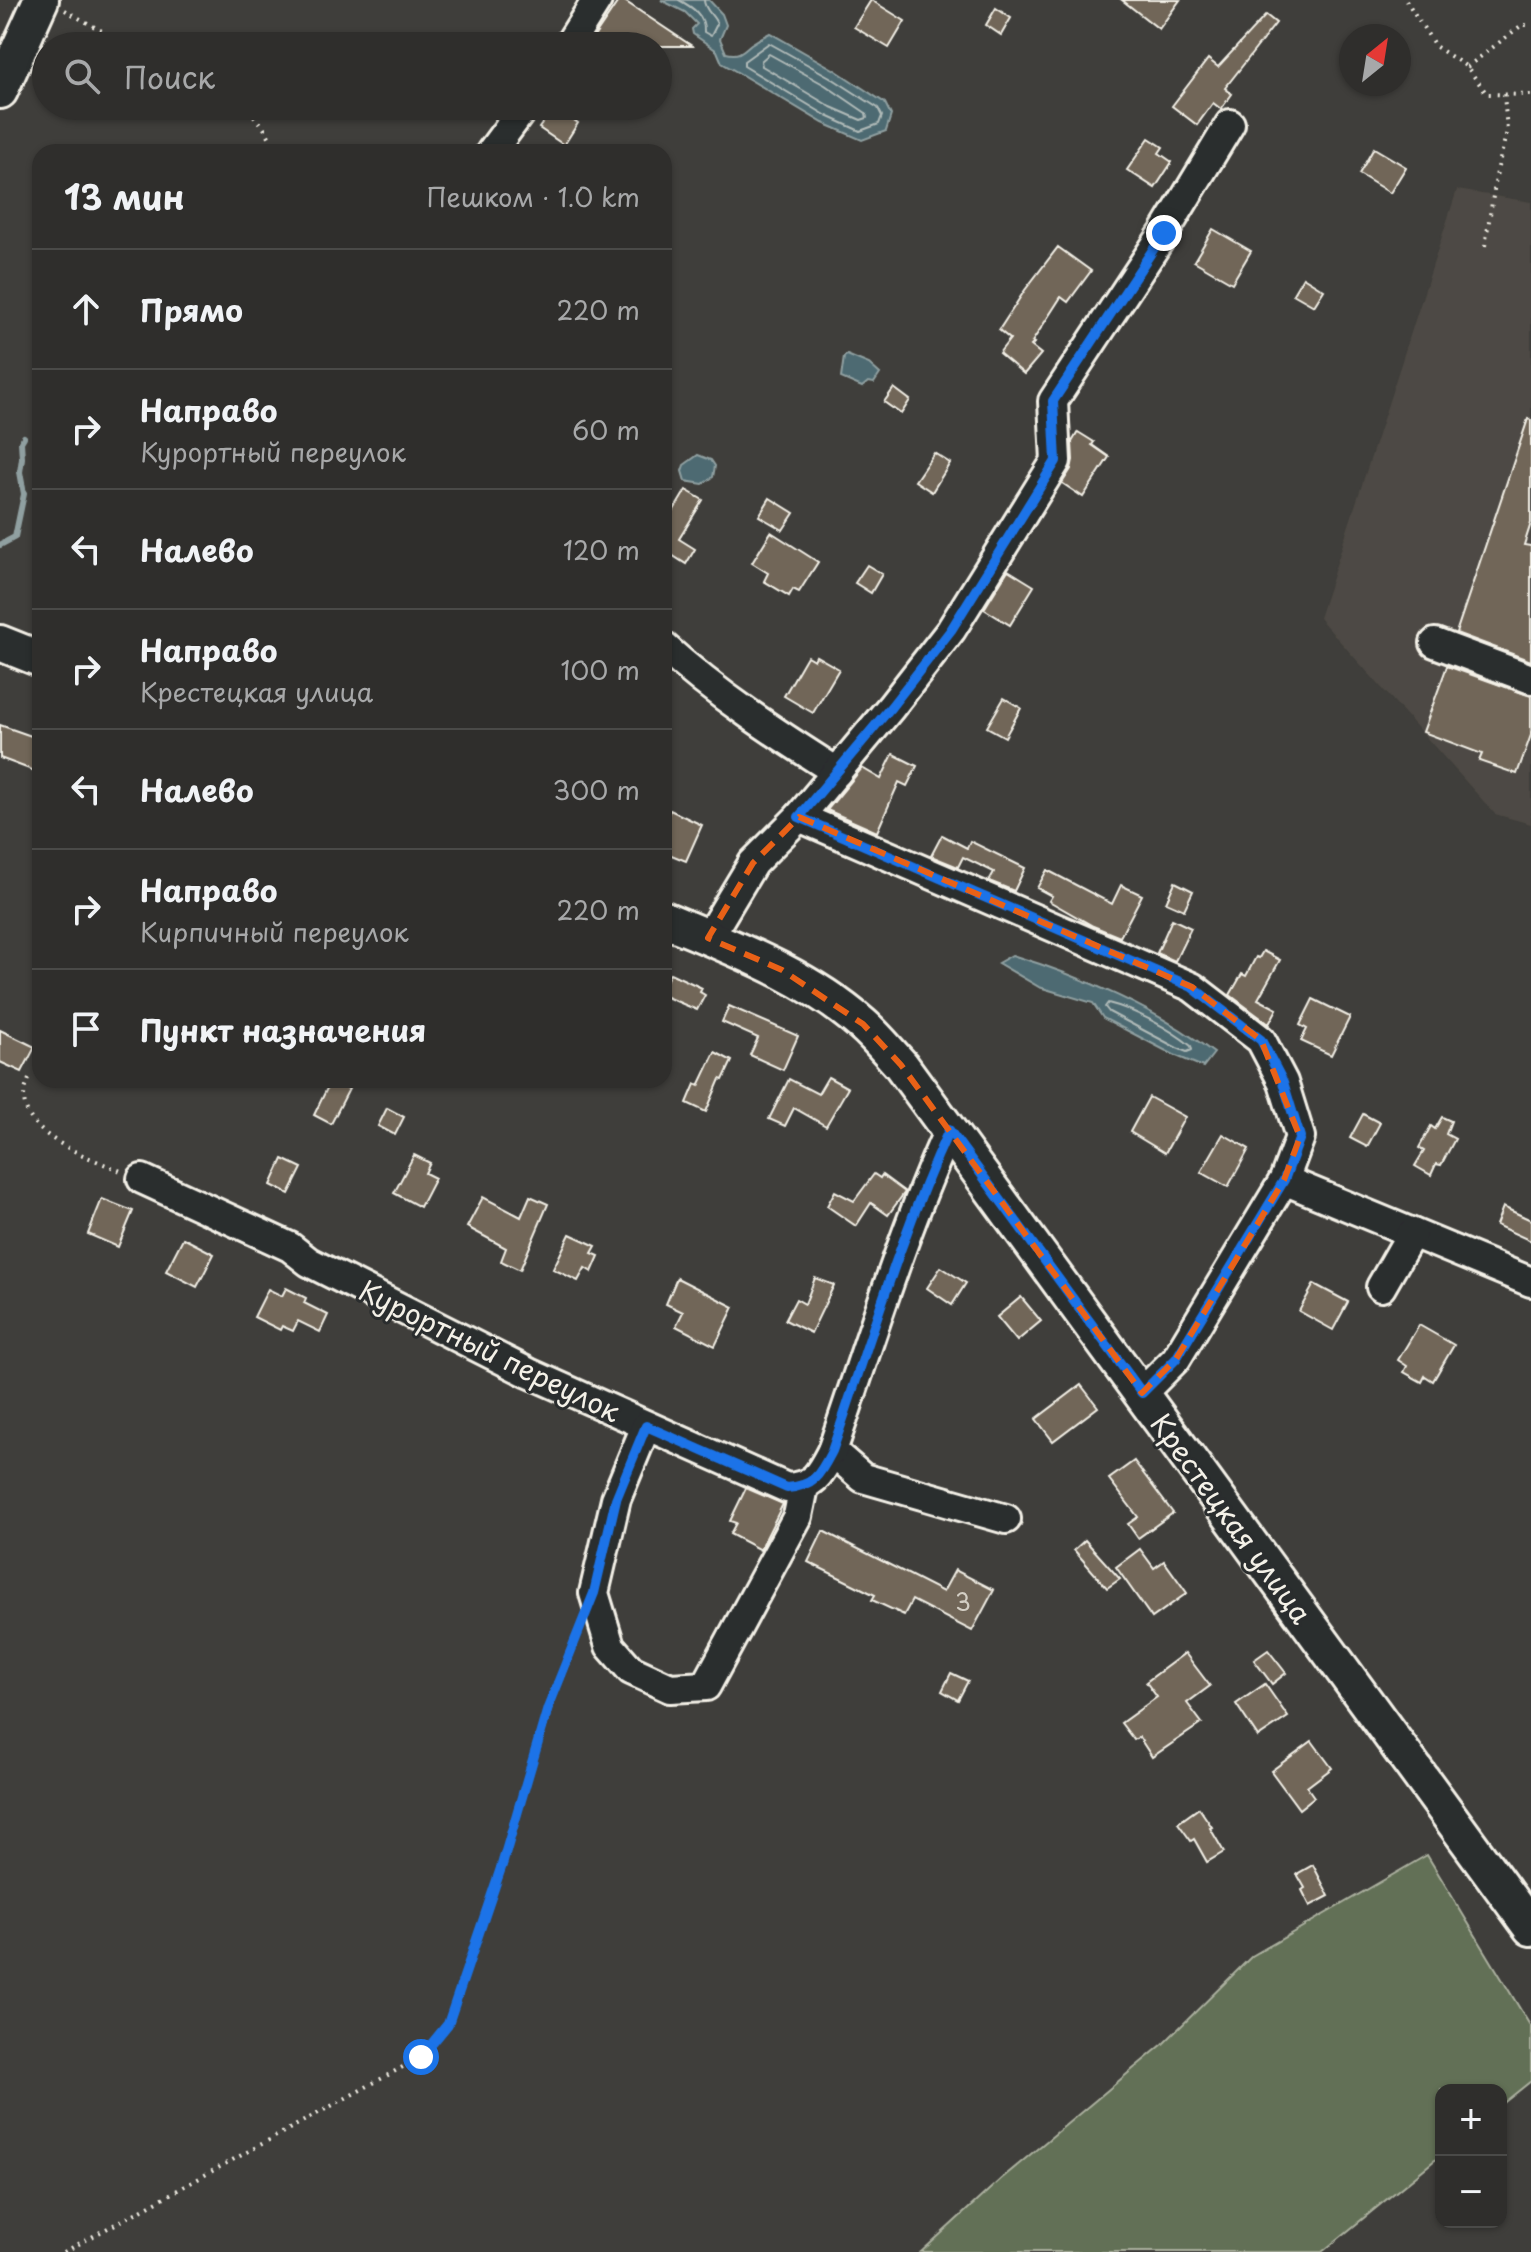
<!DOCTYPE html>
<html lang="ru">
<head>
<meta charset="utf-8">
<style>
  body { margin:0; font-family:"Playpen Sans",sans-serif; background:#373634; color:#f1f3f6 }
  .controls { position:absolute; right:24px; bottom:24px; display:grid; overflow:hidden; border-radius:16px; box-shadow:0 2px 6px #0004 }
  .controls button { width:72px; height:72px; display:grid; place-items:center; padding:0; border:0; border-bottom:2px solid #4a4a48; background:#2f2e2c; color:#f1f3f6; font:40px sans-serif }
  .compass { position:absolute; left:1339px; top:24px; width:72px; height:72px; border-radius:50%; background:#2f2e2c; box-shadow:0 2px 6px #0004; rotate:30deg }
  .stop { position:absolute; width:24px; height:24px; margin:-18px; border:6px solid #1a73e8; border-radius:50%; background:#fff }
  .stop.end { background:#1a73e8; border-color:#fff; box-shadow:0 2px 8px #0008 }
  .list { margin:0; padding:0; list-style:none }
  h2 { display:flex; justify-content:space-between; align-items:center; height:104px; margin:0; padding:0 32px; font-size:34px }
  h2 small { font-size:26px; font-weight:400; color:#a7a8a9 }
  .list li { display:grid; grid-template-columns:52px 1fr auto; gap:24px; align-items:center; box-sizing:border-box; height:120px; padding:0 32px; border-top:2px solid #4a4a48 }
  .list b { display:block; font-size:30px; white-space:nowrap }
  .list p { margin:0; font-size:26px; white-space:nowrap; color:#a7a8a9 }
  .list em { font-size:26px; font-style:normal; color:#a7a8a9 }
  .icon { flex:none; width:44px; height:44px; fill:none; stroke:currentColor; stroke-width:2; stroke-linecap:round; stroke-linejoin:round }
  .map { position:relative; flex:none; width:1531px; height:2252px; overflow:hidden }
  .search { position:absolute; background:#2f2e2c; box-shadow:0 2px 6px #0004; left:32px; top:32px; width:640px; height:88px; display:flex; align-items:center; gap:20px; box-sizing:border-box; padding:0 28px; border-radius:44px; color:#a7a8a9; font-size:30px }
  .panel { position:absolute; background:#2f2e2c; box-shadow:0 2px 6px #0004; left:32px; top:144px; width:640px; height:944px; border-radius:24px }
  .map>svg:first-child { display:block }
</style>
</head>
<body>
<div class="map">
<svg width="1531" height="2252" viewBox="0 0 1531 2252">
  <rect width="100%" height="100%" fill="#3f3e3b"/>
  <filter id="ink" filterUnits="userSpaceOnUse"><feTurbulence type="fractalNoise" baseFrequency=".0125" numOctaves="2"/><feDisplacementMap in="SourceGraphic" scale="16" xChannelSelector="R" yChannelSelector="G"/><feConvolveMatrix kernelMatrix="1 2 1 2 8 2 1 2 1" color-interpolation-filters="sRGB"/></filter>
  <g filter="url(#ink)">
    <path fill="#4e4a44" d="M 1457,190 L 1531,202 L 1531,824 L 1495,814 L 1319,618 Z"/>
    <path fill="#626f56" stroke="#abb09f" stroke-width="2" d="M 1427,1855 L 1531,2027 L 1531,2081 L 1501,2105 L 1501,2090 L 1441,2090 L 1441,2155 L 1322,2252 L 921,2252 L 1001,2179 L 1163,2044 L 1252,1956 Z"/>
    <g fill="#4d6a72" stroke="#90a0a1" stroke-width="2">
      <path d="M 661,0 L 709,0 L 722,14 L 726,25 L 720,39 L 726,53 C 739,56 742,52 751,44 C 757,40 764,36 770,33 L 835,70 L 885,103 L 891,115 L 886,131 L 862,140 L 823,123 L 722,63 L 717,51 L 693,34 L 692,29 L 697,24 L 685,12 Z"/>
      <path d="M 847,355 L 869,364 L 880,374 L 874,383 L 868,382 L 862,387 L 841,378 L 844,357 Z"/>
      <path d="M 698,455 L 711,460 L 715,466 L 713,477 L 703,484 L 685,481 L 682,471 L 684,465 Z"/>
      <path d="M 1012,955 C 1081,976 1157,1009 1214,1053 L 1203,1067 L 1174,1055 L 1103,1018 L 1093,1003 L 1039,987 L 998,963 Z"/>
    </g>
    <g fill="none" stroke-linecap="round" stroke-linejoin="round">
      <g stroke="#b1bbb9" stroke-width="2">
        <path d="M 679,0 C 692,7 705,15 704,32 L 711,36 L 717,24 C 714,15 704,10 704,0"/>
        <path d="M 769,43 L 830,77 L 878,108 L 882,116 L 879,124 L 860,131 L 827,116 L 744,66 L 744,61 Z"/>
        <path d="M 769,54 L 825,85 L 866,113 L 867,118 L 861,120 L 831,107 L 762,66 L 761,61 Z"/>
        <path d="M 1108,1003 C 1133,1009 1171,1029 1191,1046 L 1192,1050 L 1187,1052 L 1177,1048 L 1109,1012 L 1105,1007 Z"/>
      </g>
      <path stroke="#90a0a1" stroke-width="6" d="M 0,545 L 15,537 L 24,494 L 20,472 L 22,458 L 21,442 L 24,437"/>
    </g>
    <g fill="#716658" stroke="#f4f1e8" stroke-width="2">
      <path d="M 619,0 L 623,0 L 692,46 L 588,46 Z"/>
      <path d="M 871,0 L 905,21 L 889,48 L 854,27 Z"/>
      <path d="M 1122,0 L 1180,0 L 1159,29 Z"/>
      <path d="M 996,8 L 1011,18 L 1001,35 L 986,25 Z"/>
      <path d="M 1266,15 L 1276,23 L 1225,88 L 1232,94 L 1221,109 L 1213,103 L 1197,125 L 1172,106 L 1208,59 L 1218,67 Z"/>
      <path d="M 554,107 L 578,123 L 564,145 L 539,128 Z"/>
      <path d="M 1149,138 L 1163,147 L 1159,153 L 1172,162 L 1155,188 L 1127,170 Z"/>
      <path d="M 1374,148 L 1406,167 L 1390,193 L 1359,174 Z"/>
      <path d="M 1213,229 L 1251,251 L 1232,283 L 1194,261 Z"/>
      <path d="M 1058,247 L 1091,271 L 1068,302 L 1061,297 L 1032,342 L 1034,343 L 1031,346 L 1041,354 L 1024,374 L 999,353 L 1010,339 L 999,330 L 1025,290 Z"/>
      <path d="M 1303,277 L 1324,290 L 1314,306 L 1293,294 Z"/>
      <path d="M 894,388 L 910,400 L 901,414 L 884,402 Z"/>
      <path d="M 1528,419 L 1531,420 L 1531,523 L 1524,545 L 1531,546 L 1531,661 L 1456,633 Z"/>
      <path d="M 1078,432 L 1094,442 L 1092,445 L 1109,457 L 1083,497 L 1062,483 L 1071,469 L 1073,460 L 1072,442 Z"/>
      <path d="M 934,453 L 950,463 L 932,492 L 915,481 Z"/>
      <path d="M 686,490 L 703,500 L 679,539 L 695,549 L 686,564 L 670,554 L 664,564 L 664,504 L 674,510 Z"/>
      <path d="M 770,498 L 794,513 L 783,530 L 759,516 Z"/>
      <path d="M 771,532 L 818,562 L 799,592 L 793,589 L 789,596 L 764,581 L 768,573 L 752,563 Z"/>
      <path d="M 867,565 L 882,574 L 871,593 L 855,583 Z"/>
      <path d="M 1008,570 L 1034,586 L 1010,625 L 984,609 Z"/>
      <path d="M 807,656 L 814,660 L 816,656 L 839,669 L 813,713 L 784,696 Z"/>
      <path d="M 1447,666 L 1531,696 L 1531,735 L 1517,774 L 1479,761 L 1482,754 L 1423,732 Z"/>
      <path d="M 1004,698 L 1021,708 L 1005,737 L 987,727 Z"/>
      <path d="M 0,725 L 40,739 L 40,773 L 0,758 Z"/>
      <path d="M 893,754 L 917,766 L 907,786 L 899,782 L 877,832 L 827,810 L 862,768 L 881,779 Z"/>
      <path d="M 670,810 L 702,825 L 686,861 L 664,852 L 664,823 Z"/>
      <path d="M 942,835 L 967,848 L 970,841 L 1025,868 L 1014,891 L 989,881 L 994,872 L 963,857 L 958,867 L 931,856 Z"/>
      <path d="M 1047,870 L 1112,904 L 1121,885 L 1142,895 L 1120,937 L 1093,926 L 1049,901 L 1052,896 L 1037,888 Z"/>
      <path d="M 1175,882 L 1193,891 L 1184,910 L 1166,902 Z"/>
      <path d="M 1172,919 L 1191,928 L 1175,961 L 1157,953 Z"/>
      <path d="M 1263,951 L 1280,960 L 1258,999 L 1277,1009 L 1269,1024 L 1230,995 L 1242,974 L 1246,976 L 1256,957 L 1259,958 Z"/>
      <path d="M 670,973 L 702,988 L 700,992 L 705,995 L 697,1010 L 664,996 L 664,985 Z"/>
      <path d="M 1313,999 L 1350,1017 L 1331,1055 L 1301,1041 L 1307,1029 L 1300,1025 Z"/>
      <path d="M 729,1006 L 798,1036 L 783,1070 L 750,1055 L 758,1038 L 722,1022 Z"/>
      <path d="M 0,1030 L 35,1047 L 22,1072 L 0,1062 Z"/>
      <path d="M 715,1052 L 732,1061 L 723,1080 L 720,1079 L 706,1112 L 687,1103 L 695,1084 L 699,1086 Z"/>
      <path d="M 828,1077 L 848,1088 L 826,1126 L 794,1108 L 785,1126 L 769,1119 L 789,1079 L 818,1094 Z"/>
      <path d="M 331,1080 L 349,1089 L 331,1124 L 314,1115 Z"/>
      <path d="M 1149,1097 L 1185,1117 L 1165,1153 L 1130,1132 Z"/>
      <path d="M 387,1108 L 404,1117 L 395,1135 L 378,1126 Z"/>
      <path d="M 1363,1114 L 1380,1123 L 1367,1147 L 1350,1138 Z"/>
      <path d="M 1442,1117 L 1451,1121 L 1446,1134 L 1455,1139 L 1441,1165 L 1436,1164 L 1431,1175 L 1415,1166 L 1424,1151 L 1419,1148 L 1431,1126 L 1435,1129 Z"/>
      <path d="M 1223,1134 L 1249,1149 L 1228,1187 L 1201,1172 Z"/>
      <path d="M 414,1155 L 430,1163 L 425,1173 L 435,1178 L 420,1207 L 394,1193 Z"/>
      <path d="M 283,1159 L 302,1168 L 289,1194 L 271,1185 Z"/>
      <path d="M 874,1174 L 880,1178 L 882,1175 L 905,1192 L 888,1215 L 871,1203 L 856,1226 L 827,1206 L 835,1191 L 854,1201 Z"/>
      <path d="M 530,1196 L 548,1204 L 520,1270 L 501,1261 L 506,1248 L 467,1227 L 483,1197 L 521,1217 Z"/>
      <path d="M 102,1199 L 133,1211 L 118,1247 L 88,1234 Z"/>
      <path d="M 1503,1207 L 1531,1220 L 1531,1241 L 1496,1225 Z"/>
      <path d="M 570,1234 L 596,1246 L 592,1253 L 599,1256 L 592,1272 L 585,1268 L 578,1281 L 553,1269 Z"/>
      <path d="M 183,1238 L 214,1254 L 197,1287 L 166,1271 Z"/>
      <path d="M 941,1267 L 966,1283 L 952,1305 L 927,1288 Z"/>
      <path d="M 677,1278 L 734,1307 L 715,1346 L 676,1326 L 683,1312 L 666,1304 Z"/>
      <path d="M 815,1278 L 834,1285 L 811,1333 L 785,1320 L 796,1299 L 805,1304 Z"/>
      <path d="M 1314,1284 L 1348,1302 L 1333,1330 L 1299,1311 Z"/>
      <path d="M 286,1288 L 306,1298 L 304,1303 L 328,1315 L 320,1332 L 298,1321 L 293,1331 L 282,1326 L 280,1330 L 254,1317 L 268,1289 L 282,1296 Z"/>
      <path d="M 1021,1297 L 1041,1321 L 1017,1341 L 997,1317 Z"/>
      <path d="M 1419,1325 L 1454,1345 L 1433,1381 L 1425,1376 L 1422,1382 L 1404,1372 L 1407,1366 L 1398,1360 Z"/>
      <path d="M 1081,1385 L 1098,1407 L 1053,1441 L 1036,1419 Z"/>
      <path d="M 1134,1461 L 1173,1513 L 1138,1538 L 1128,1524 L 1138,1517 L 1109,1479 Z"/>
      <path d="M 746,1488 L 783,1504 L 760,1550 L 730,1534 L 736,1523 L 730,1521 Z"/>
      <path d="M 823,1531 L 943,1592 L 955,1570 L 994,1590 L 972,1631 L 912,1600 L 904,1615 L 872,1600 L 875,1595 L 808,1562 Z"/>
      <path d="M 1085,1540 L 1120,1579 L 1107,1588 L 1074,1550 Z"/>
      <path d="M 1140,1549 L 1154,1568 L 1164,1561 L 1187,1593 L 1152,1618 L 1116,1567 Z"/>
      <path d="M 1268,1650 L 1286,1673 L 1272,1684 L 1254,1660 Z"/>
      <path d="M 1185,1653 L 1210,1686 L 1187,1703 L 1202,1723 L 1152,1757 L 1139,1737 L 1134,1740 L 1121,1723 L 1157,1697 L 1146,1682 Z"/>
      <path d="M 951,1673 L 968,1681 L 958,1700 L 942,1691 Z"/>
      <path d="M 1265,1684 L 1288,1717 L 1258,1737 L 1236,1704 Z"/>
      <path d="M 1312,1741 L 1332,1768 L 1307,1787 L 1314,1797 L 1299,1809 L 1271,1771 Z"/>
      <path d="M 1199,1808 L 1212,1827 L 1210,1828 L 1224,1852 L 1207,1862 L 1194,1839 L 1191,1841 L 1178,1823 Z"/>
      <path d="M 1313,1865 L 1329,1896 L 1310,1906 L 1302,1890 L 1305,1888 L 1297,1874 Z"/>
    </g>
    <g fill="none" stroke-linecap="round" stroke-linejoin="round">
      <defs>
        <g id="minor">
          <path d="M 568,46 L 597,0"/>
          <path d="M 491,152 L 525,106"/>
          <path d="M 1435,643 L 1531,679"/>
          <path d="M 664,647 C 717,695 777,734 837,772"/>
          <path d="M 799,817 L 1192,987 L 1261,1040 L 1283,1082 L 1300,1137 L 1284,1180 L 1176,1359 L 1142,1393"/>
          <path d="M 708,938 L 753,863 L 799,817 L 891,707 L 951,630 L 1056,461 L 1053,401 L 1164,233 L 1230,124"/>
          <path d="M 142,1179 L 290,1247 L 309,1262 L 529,1373 L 787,1488 C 815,1486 820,1474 832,1451 L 863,1478 L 1006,1519"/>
          <path d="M 1284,1180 L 1531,1282"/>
          <path d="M 1381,1287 L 1412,1233"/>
          <path d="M 646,1426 L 616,1499 L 594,1593 L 610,1646 L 631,1670 L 670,1688 L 706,1686 L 798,1516 L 804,1487"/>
          <path d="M 832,1451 C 869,1344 902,1234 949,1130"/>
        </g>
        <g id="major">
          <path d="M 0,91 L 41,0"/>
          <path d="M 0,643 L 40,659"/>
          <path d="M 664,919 C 733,948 805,974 862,1024 C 876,1036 888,1051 901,1065 L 1531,1928"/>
        </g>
      </defs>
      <use href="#minor" stroke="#f4f1e8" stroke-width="34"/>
      <use href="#major" stroke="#f4f1e8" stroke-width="40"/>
      <g stroke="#f4f1e8" stroke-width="4" stroke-dasharray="2 6" stroke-linecap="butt">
        <path d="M 1406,0 L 1435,46 L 1467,67 L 1487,94 L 1531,95"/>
        <path d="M 65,10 L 107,34 L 119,46"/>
        <path d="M 1467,67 L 1522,25 L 1531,25"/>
        <path d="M 241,106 C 258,115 269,135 277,152"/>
        <path d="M 1485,246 L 1497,171 L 1507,131 L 1504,94"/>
        <path d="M 29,1079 C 27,1085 24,1091 24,1097 C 24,1137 91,1158 121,1171"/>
        <path d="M 64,2252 L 421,2057 L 448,2024 L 502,1865 L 548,1708 L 580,1630"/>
      </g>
      <use href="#minor" stroke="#2a2d2e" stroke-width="28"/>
      <use href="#major" stroke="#2a2d2e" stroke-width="34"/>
    </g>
  </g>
  <g fill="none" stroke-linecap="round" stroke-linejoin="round" filter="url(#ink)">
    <path stroke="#1a73e8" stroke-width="10" d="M 421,2057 L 448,2024 L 502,1865 L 548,1708 L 594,1593 L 616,1499 L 646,1426 L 787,1488 C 815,1486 820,1474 832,1451 C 869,1344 901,1234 949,1130 L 1142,1393 L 1176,1359 L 1284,1180 L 1300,1137 L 1283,1082 L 1261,1040 L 1192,987 L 799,817 L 891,707 L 951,630 L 1056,461 L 1053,401 L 1164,233"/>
  </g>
  <path fill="none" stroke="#e96117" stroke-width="6" stroke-dasharray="16 10" stroke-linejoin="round" d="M 799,817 L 1192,987 L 1261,1040 L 1300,1137 L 1284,1180 L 1176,1359 L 1142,1393 L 901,1065 L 863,1024 L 782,970 L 708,938 L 753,863 Z"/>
  <g text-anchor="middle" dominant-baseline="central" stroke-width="6" stroke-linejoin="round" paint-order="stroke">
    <g font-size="24" fill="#d3cec4">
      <text x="963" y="1601">3</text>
    </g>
    <g font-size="28" fill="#f4f1e8" stroke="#2a2d2e">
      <text transform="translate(490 1350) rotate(26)">Курортный переулок</text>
      <text transform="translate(1232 1518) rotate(54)">Крестецкая улица</text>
    </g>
  </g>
</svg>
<div class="controls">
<button>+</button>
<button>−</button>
</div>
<svg class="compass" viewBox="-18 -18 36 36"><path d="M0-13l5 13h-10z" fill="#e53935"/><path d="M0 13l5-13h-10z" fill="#a7a8a9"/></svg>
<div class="stop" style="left:421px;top:2057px"></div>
<div class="stop end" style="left:1164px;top:233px"></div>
<div class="search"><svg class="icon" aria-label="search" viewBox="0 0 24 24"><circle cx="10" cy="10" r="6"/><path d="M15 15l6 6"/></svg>Поиск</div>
<section class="panel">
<h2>13 мин<small>Пешком · 1.0 km</small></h2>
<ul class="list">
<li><svg class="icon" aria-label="ahead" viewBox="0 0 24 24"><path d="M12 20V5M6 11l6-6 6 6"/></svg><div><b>Прямо</b></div><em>220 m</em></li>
<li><svg class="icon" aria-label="right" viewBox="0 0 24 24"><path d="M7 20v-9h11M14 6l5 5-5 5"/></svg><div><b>Направо</b><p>Курортный переулок</p></div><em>60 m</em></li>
<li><svg class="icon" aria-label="left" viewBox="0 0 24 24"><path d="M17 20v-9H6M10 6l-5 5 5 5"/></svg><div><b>Налево</b></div><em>120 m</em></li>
<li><svg class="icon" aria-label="right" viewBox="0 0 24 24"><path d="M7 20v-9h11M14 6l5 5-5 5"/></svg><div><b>Направо</b><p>Крестецкая улица</p></div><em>100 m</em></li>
<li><svg class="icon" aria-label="left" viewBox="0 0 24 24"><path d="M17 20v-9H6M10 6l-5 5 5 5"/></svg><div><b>Налево</b></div><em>300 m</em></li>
<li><svg class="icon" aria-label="right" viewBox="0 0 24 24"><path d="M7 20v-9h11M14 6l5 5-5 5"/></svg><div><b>Направо</b><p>Кирпичный переулок</p></div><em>220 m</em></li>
<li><svg class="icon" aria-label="arrive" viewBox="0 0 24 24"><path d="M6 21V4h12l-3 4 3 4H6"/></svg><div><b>Пункт назначения</b></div></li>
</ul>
</section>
</div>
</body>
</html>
